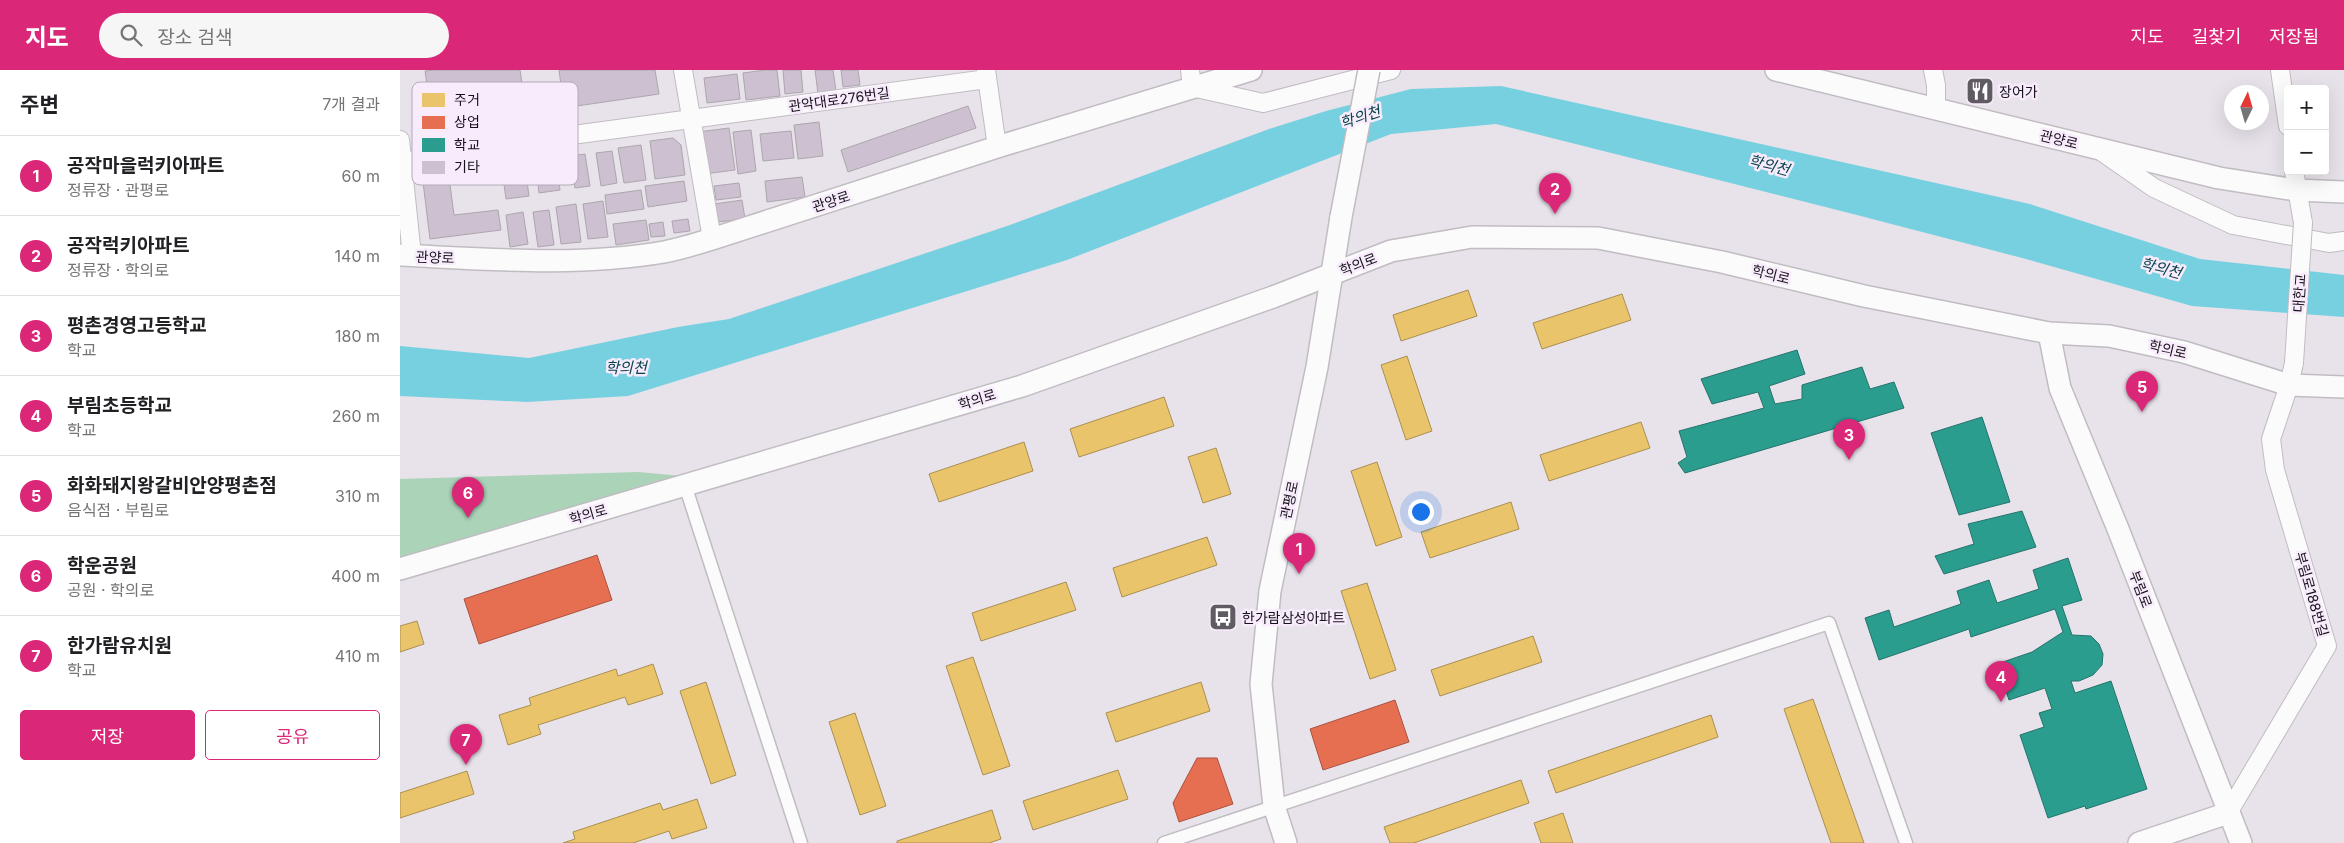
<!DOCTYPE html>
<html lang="ko">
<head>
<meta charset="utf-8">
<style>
  body { margin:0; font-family:Inter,"Noto Sans KR",sans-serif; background:#f6f6f6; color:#202124 }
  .controls { position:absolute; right:15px; top:15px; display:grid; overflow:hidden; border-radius:5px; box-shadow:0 5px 20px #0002 }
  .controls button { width:45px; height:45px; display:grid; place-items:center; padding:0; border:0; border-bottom:1px solid #e0e0e0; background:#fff; color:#202124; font:25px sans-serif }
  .compass { position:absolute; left:1824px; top:15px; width:45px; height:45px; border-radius:50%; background:#fff; box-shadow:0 5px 20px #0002; rotate:5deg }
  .you { position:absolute; left:1020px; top:441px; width:18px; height:18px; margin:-12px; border:4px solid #fff; border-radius:50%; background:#1a73e8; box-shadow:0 0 0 8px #1a73e833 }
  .badge { display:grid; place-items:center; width:32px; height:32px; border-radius:50%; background:#db2777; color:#fff; font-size:16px; font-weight:700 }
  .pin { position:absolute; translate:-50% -41px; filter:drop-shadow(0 1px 2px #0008) }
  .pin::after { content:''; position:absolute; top:26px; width:18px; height:15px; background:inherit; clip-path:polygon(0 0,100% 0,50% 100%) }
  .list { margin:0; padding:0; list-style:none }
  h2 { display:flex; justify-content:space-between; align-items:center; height:65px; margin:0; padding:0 20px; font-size:21px }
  h2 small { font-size:16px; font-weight:400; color:#757577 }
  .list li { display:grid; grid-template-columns:32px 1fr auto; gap:15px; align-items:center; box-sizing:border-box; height:80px; padding:0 20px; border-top:1px solid #e0e0e0 }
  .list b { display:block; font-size:19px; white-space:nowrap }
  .list p { margin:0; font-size:16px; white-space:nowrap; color:#757577 }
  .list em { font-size:16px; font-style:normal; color:#757577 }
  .actions { display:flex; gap:10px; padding:15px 20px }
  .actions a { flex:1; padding:11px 0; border:1px solid #db2777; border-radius:5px; text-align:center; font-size:18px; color:#db2777 }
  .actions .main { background:#db2777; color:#fff }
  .icon { flex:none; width:28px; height:28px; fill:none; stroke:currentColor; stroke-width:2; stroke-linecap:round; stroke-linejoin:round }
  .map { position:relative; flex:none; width:1944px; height:773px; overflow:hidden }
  header { display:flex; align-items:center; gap:30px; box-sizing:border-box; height:70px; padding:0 25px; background:#db2777; color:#fff }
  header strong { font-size:24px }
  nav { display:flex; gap:28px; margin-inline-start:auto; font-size:18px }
  .search { width:350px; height:45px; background:#f6f6f6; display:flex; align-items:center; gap:12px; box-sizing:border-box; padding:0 18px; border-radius:28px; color:#757577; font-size:19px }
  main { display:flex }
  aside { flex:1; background:#fff }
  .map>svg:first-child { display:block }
</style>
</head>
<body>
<header>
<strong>지도</strong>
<div class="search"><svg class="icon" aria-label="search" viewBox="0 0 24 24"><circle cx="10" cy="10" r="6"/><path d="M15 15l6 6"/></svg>장소 검색</div>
<nav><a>지도</a><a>길찾기</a><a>저장됨</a></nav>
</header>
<main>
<aside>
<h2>주변<small>7개 결과</small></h2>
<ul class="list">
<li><span class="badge">1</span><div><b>공작마을럭키아파트</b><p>정류장 · 관평로</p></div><em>60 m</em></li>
<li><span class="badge">2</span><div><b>공작럭키아파트</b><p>정류장 · 학의로</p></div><em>140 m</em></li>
<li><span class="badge">3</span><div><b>평촌경영고등학교</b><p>학교</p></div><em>180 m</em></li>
<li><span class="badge">4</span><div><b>부림초등학교</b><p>학교</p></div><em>260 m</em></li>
<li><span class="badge">5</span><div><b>화화돼지왕갈비안양평촌점</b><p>음식점 · 부림로</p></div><em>310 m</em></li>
<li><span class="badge">6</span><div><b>학운공원</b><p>공원 · 학의로</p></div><em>400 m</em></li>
<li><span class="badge">7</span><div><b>한가람유치원</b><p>학교</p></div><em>410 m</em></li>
</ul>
<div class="actions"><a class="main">저장</a><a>공유</a></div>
</aside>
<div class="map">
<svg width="1944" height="773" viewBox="0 0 1944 773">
  <rect width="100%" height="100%" fill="#e8e2ea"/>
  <path fill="#aad3b8" d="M 238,402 L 282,406 L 0,488 L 0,409 Z"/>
  <path fill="#77d0e0" d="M 1101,16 L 1630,134 L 1800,189 L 1944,205 L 1944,247 L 1792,236 L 1626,189 L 1453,144 L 1096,54 L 991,64 L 667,190 L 228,326 L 127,332 L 0,326 L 0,276 L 129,288 L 278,257 L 329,249 L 610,155 L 869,59 L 926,41 L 1011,19 Z"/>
  <g fill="#e9c46a" stroke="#aa8f52">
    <path d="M 1068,220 L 1077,246 L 1001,271 L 993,245 Z"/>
    <path d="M 1222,224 L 1231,250 L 1142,279 L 1133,253 Z"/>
    <path d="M 1007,286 L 1032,361 L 1006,370 L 981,295 Z"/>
    <path d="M 764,327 L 774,356 L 679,387 L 670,359 Z"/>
    <path d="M 1241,352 L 1250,378 L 1149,411 L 1140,385 Z"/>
    <path d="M 624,372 L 633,401 L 539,432 L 529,404 Z"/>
    <path d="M 816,378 L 831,424 L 803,433 L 788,387 Z"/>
    <path d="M 977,392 L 1002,467 L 976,476 L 951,401 Z"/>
    <path d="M 1111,432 L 1119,459 L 1030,488 L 1021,462 Z"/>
    <path d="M 807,467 L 817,495 L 722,527 L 713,498 Z"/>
    <path d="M 666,512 L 676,540 L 581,571 L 572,543 Z"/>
    <path d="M 967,513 L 996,600 L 970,609 L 941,521 Z"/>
    <path d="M 17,551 L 24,574 L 0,582 L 0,556 Z"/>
    <path d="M 1133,566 L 1142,592 L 1040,626 L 1031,600 Z"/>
    <path d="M 573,587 L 610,696 L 583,705 L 546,596 Z"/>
    <path d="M 253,594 L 263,624 L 228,635 L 225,627 L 138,655 L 141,664 L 108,675 L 99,645 L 131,635 L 129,628 L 216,599 L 218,606 Z"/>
    <path d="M 306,612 L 336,705 L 311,714 L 280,621 Z"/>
    <path d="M 801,612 L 810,641 L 716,672 L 706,643 Z"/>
    <path d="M 1413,629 L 1464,773 L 1431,773 L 1384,639 Z"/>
    <path d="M 455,643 L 486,736 L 460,745 L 429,652 Z"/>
    <path d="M 1311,645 L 1318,667 L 1156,723 L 1148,701 Z"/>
    <path d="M 718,700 L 728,729 L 633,760 L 623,731 Z"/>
    <path d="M 67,701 L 74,724 L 0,748 L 0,723 Z"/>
    <path d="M 1121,710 L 1129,733 L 1014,773 L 990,773 L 984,757 Z"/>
    <path d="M 297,729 L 307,758 L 272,769 L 269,761 L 233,773 L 163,773 L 175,769 L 173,762 L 260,733 L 263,740 Z"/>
    <path d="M 592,740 L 601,769 L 589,773 L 497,773 L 497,771 Z"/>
    <path d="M 1163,743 L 1173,773 L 1141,773 L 1134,753 Z"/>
  </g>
  <g fill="#e76f51" stroke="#a95340">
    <path d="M 197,485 L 212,530 L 79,574 L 64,529 Z"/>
    <path d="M 995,630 L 1009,672 L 923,700 L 910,659 Z"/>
    <path d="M 797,688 L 817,688 L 833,734 L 779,752 L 773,733 Z"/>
  </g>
  <g fill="#2a9d8f" stroke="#24746c">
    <path d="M 1397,280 L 1405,304 L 1369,316 L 1375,334 L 1402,329 L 1402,315 L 1462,297 L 1470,319 L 1494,312 L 1504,338 L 1285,403 L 1278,393 L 1287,387 L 1279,361 L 1364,338 L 1358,322 L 1312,334 L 1301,309 Z"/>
    <path d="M 1582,347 L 1610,432 L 1559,445 L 1531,363 Z"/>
    <path d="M 1622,441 L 1636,477 L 1544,504 L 1535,486 L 1574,474 L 1568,454 Z"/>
    <path d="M 1668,488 L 1682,530 L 1662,536 L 1672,565 L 1691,566 L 1699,574 L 1703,584 L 1702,595 L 1693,605 L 1679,611 L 1671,611 L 1675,623 L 1711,611 L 1747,719 L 1686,739 L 1685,736 L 1648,748 L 1620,665 L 1644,657 L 1639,643 L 1652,639 L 1645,618 L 1609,630 L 1597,594 L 1632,582 L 1663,562 L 1655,539 L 1571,567 L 1569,559 L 1479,590 L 1465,548 L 1489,540 L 1494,557 L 1561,534 L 1557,521 L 1589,510 L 1597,533 L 1639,519 L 1633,500 Z"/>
  </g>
  <g fill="#cdc0d1" stroke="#aba7ac">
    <path d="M 34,0 L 120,0 L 125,35 L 163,30 L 159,0 L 255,0 L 259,24 L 33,57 L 25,1 Z"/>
    <path d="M 365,0 L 377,0 L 380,26 L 346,30 L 343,3 Z"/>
    <path d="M 383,0 L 401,0 L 403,22 L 385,24 Z"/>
    <path d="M 415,0 L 433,0 L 436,21 L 418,24 Z"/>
    <path d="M 441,0 L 458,0 L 460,15 L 443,17 Z"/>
    <path d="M 337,4 L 340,29 L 307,33 L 304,8 Z"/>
    <path d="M 568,36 L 576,58 L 448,102 L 441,80 Z"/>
    <path d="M 419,52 L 423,86 L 398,89 L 394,55 Z"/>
    <path d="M 329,58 L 335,100 L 304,104 L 298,62 Z"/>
    <path d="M 351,60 L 356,101 L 338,104 L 333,62 Z"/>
    <path d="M 391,61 L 394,88 L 363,91 L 360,64 Z"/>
    <path d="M 273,68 L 281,75 L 285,105 L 255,109 L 250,71 Z"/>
    <path d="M 241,75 L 246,110 L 224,113 L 218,78 Z"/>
    <path d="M 212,81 L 217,113 L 201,116 L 196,83 Z"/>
    <path d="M 185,84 L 190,116 L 175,118 L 171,86 Z"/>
    <path d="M 155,85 L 160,120 L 139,123 L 135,88 Z"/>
    <path d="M 124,89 L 129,126 L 106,129 L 101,92 Z"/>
    <path d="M 48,100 L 54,145 L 98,140 L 101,160 L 30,169 L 22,104 Z"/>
    <path d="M 402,107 L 405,127 L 367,132 L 365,111 Z"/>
    <path d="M 284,111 L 287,131 L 248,137 L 245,116 Z"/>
    <path d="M 339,113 L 341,127 L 316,130 L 314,116 Z"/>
    <path d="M 241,120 L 244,139 L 207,144 L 205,125 Z"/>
    <path d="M 342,130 L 345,149 L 317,152 L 314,134 Z"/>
    <path d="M 203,131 L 208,167 L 188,169 L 183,134 Z"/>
    <path d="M 176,134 L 181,172 L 161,174 L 156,137 Z"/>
    <path d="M 149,140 L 154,175 L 138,177 L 133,142 Z"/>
    <path d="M 123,142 L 128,174 L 110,177 L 106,145 Z"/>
    <path d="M 288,149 L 290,161 L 274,163 L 272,151 Z"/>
    <path d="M 246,150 L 249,170 L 216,175 L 213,154 Z"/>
    <path d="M 263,152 L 265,166 L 251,167 L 249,154 Z"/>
  </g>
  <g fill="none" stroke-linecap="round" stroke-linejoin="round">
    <defs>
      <g id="pedestrian">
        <path d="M 285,415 L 401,773"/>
        <path d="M 764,773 L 1429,553 L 1506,773"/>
      </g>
      <g id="minor">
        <path d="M 283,0 L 312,169"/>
        <path d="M 586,0 L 597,77"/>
        <path d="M 790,0 L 792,17 L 863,33 L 991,0"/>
        <path d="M 1533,0 L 1536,15 L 1536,39"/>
        <path d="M 1880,0 L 1888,56"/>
        <path d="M 0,70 L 12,186"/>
        <path d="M 1701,81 L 1754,118 L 1833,155 L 1929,173 L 1944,171"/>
        <path d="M 3,92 L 99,75 L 587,9"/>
        <path d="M 1894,101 L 1903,153"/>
        <path d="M 1828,743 L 1927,576 L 1875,400 L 1871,369 L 1889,315 L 1894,293"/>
      </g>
      <g id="tertiary">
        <path d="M 1376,0 L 1819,108 L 1896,120 L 1944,122"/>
        <path d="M 0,93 L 3,92"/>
        <path d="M 0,185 C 87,189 177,197 264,182 C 280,179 296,174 312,169 L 597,77 L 851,0"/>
        <path d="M 1649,263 L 1660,318 L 1718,459 L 1841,773"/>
        <path d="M 0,499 L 622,316 L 873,227 L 991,181 L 1072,167 L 1198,168 L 1322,192 L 1464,226 L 1649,263 L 1709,266 L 1784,282 L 1889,315 L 1944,317"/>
        <path d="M 886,773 L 874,736 L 861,614 L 870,521 L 917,297 L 941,147"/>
        <path d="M 1739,773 L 1828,743"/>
      </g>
    </defs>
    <use href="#pedestrian" stroke="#c1bcc2" stroke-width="15"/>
    <use href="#minor" stroke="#c1bcc2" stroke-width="20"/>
    <use href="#tertiary" stroke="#c1bcc2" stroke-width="24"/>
    <use href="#pedestrian" stroke="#fcfbfc" stroke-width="12"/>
    <use href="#minor" stroke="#fcfbfc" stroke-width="18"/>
    <use href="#tertiary" stroke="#fcfbfc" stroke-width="21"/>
    <defs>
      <path id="minor-bridge" d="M 1894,293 L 1903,153"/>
      <path id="tertiary-bridge" d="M 941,147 L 969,0"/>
    </defs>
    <use href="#minor-bridge" stroke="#c1bcc2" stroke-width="20" stroke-linecap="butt"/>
    <use href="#tertiary-bridge" stroke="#c1bcc2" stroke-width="24" stroke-linecap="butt"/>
    <use href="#minor-bridge" stroke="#fcfbfc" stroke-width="18"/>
    <use href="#tertiary-bridge" stroke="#fcfbfc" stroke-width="21"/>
  </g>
  <defs>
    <symbol id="restaurant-square" viewBox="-11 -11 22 22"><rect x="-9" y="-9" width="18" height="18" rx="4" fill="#605b62" stroke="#f7ebfc"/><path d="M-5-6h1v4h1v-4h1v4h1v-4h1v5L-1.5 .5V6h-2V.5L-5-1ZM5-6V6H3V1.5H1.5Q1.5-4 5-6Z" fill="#fff"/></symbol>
    <symbol id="bus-square" viewBox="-11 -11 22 22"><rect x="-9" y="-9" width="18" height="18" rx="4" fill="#605b62" stroke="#f7ebfc"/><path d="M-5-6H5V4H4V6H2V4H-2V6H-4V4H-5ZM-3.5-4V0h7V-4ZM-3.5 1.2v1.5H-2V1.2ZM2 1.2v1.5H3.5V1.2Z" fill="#fff"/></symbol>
  </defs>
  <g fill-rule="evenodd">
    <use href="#restaurant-square" x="1564" y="5" width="32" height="32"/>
    <use href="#bus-square" x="807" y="531" width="32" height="32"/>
  </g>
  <g text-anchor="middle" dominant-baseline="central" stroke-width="5" stroke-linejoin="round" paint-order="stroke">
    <g font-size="14" fill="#171319" stroke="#f7ebfc" text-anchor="start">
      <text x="1599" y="21">장어가</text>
      <text x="842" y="547">한가람삼성아파트</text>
    </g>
    <g font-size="14" fill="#171319" stroke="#f7ebfc">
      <text transform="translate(439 29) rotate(-8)">관악대로276번길</text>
      <text transform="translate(1659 69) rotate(14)">관양로</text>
      <text transform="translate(431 131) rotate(-18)">관양로</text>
      <text transform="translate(35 187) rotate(2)">관양로</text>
      <text transform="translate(958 194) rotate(-21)">학의로</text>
      <text transform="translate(1371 204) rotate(14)">학의로</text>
      <text transform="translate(1899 223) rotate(-86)">대한교</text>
      <text transform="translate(1768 279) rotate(13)">학의로</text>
      <text transform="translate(577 329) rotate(-17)">학의로</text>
      <text transform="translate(889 430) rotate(-78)">관평로</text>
      <text transform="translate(188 444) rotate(-16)">학의로</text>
      <text transform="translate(1741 519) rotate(69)">부림로</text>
      <text transform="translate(1912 524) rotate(74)">부림로188번길</text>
    </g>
    <g font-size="15" font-style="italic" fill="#07434b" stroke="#f7ebfc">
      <text transform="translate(960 47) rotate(-18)">학의천</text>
      <text transform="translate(1369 95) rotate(15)">학의천</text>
      <text transform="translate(1761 198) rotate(15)">학의천</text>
      <text x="226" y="297">학의천</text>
    </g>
  </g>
  <rect x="12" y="12" width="166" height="103" rx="8" fill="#f7ebfc" stroke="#b4aab8" stroke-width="1"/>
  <rect x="22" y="23" width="23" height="14" fill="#e9c46a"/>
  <rect x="22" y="46" width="23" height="13" fill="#e76f51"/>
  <rect x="22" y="68" width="23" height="14" fill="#2a9d8f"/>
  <rect x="22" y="91" width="23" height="13" fill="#cdc0d1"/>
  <g font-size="14" fill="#171319">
    <text x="54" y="35">주거</text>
    <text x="54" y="57">상업</text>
    <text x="54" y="80">학교</text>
    <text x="54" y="102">기타</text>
  </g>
</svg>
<div class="controls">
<button>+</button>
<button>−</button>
</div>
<svg class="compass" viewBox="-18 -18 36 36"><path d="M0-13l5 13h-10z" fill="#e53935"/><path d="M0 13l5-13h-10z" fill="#757577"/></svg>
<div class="you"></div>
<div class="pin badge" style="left:899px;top:504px">1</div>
<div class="pin badge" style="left:1155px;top:144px">2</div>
<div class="pin badge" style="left:1449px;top:390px">3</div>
<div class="pin badge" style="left:1601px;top:632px">4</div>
<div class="pin badge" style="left:1742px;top:342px">5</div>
<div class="pin badge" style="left:68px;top:448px">6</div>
<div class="pin badge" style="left:66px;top:695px">7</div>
</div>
</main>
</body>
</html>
